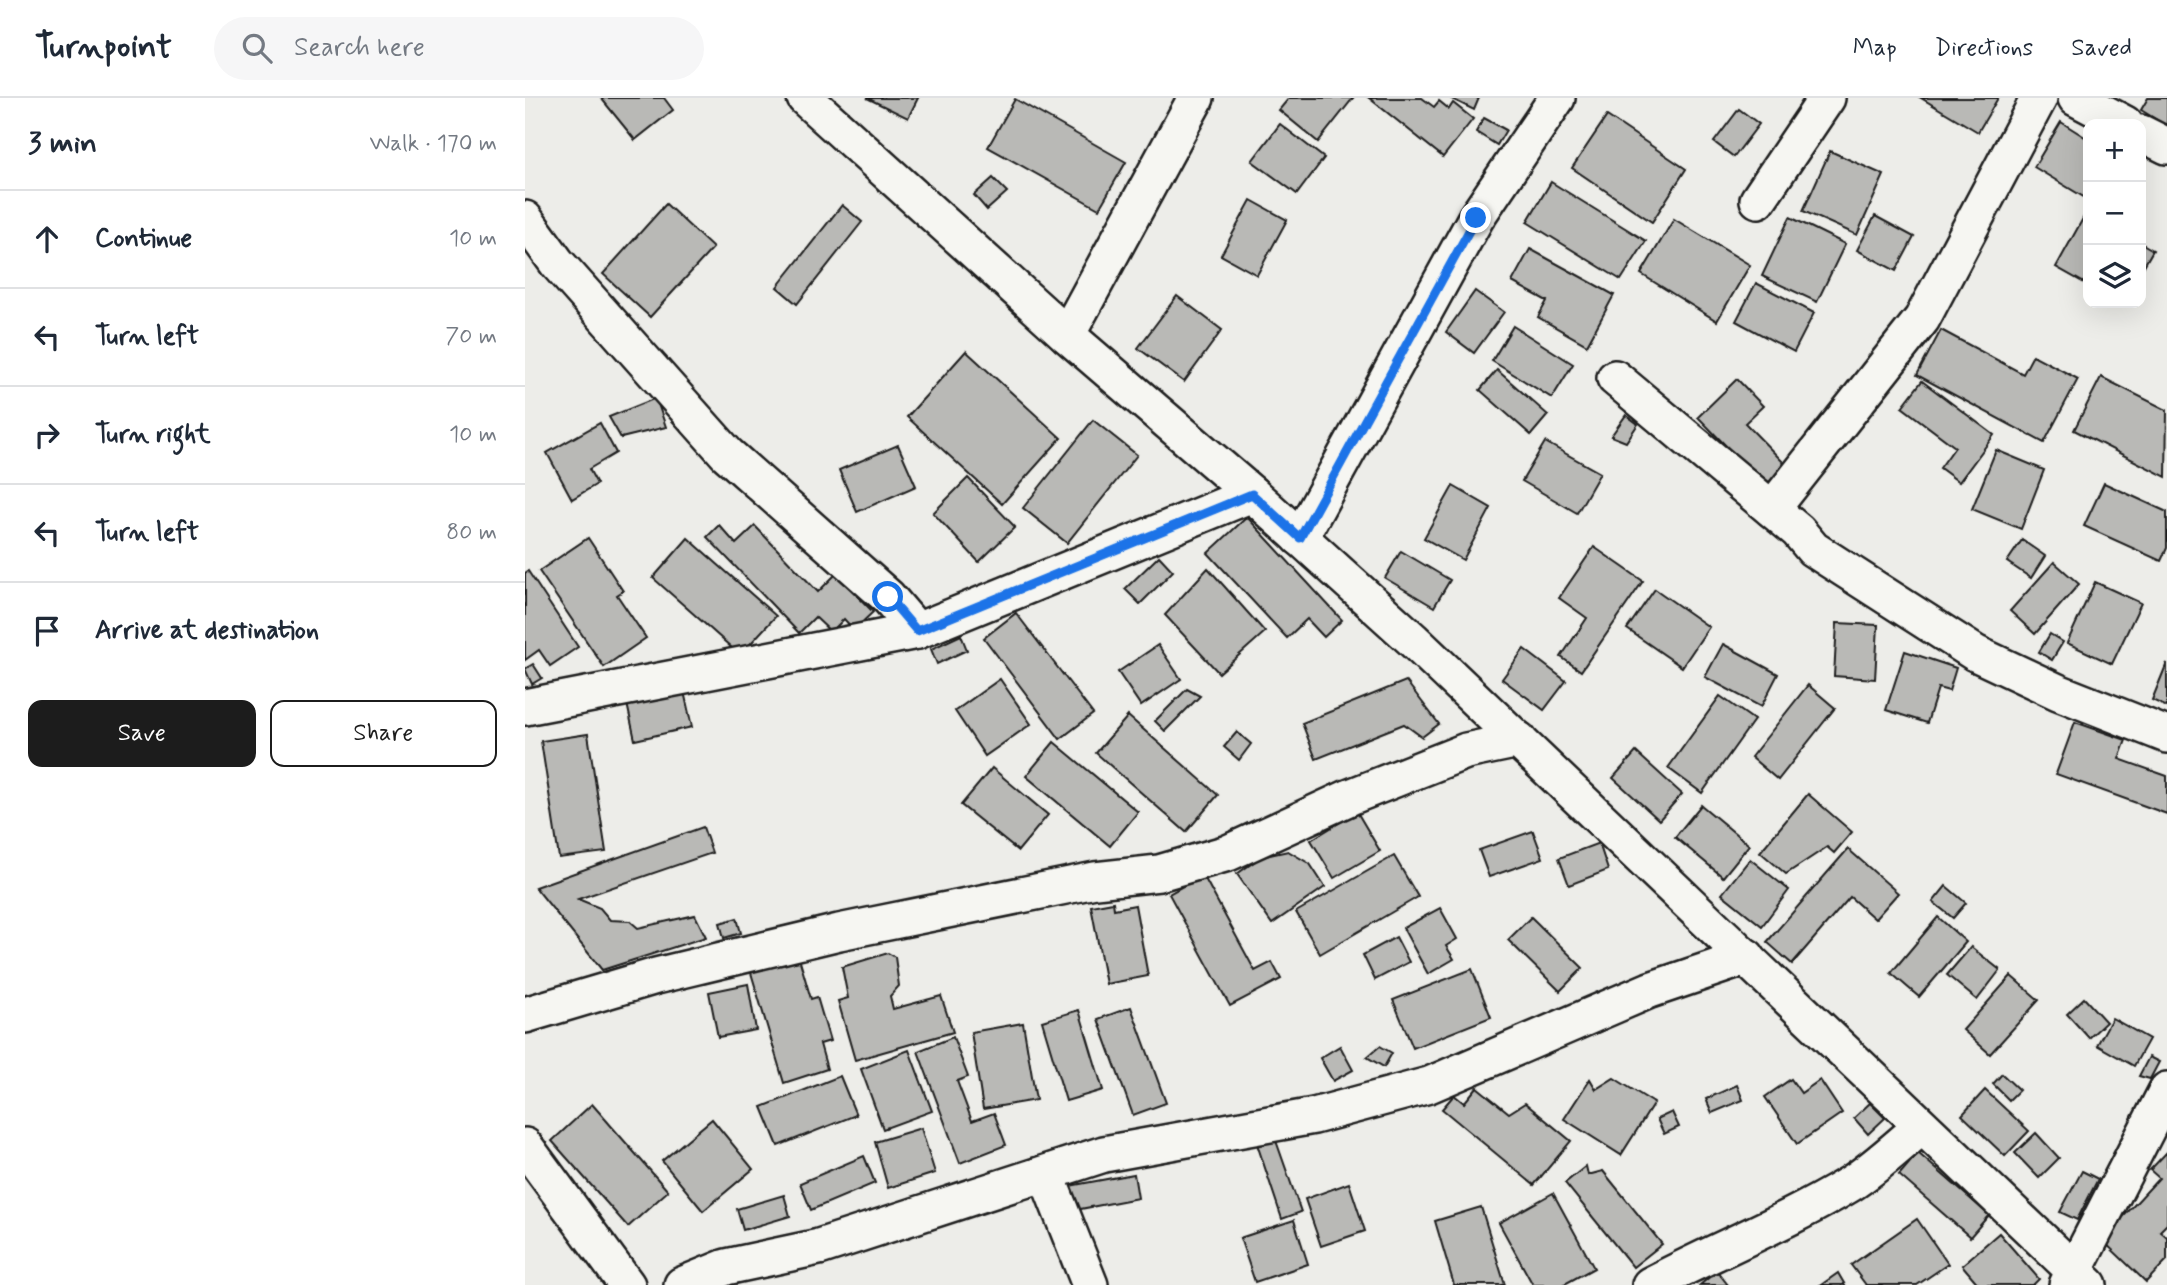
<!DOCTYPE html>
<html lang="en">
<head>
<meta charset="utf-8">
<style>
  body { margin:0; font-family:Mynerve,sans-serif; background:#f6f6f7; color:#1f2937 }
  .controls { position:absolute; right:21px; top:21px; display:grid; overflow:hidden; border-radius:14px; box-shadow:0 7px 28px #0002 }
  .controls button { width:63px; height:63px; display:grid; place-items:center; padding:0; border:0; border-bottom:2px solid #e0e1e3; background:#fff; color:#1f2937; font:35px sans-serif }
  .stop { position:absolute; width:21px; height:21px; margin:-16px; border:5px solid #1a73e8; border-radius:50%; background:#fff }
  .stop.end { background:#1a73e8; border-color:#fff; box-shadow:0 2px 7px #0008 }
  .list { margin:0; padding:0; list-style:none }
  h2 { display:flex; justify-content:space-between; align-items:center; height:91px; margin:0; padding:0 28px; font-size:30px }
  h2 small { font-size:23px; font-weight:400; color:#747a83 }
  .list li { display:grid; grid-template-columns:46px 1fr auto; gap:21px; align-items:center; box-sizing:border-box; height:98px; padding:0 28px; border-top:2px solid #e0e1e3 }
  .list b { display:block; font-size:26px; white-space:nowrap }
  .list em { font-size:23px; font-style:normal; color:#747a83 }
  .actions { display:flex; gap:14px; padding:21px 28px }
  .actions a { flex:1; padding:16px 0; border:2px solid #1c1c1c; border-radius:14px; text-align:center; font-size:24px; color:#1c1c1c }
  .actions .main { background:#1c1c1c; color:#fff }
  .icon { flex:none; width:38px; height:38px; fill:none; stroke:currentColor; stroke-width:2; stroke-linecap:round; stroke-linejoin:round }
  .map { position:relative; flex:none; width:1642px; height:1187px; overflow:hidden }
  header { display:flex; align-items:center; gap:42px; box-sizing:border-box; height:98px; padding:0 35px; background:#fff; border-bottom:2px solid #e0e1e3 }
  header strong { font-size:33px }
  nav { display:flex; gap:38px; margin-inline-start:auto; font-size:24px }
  .search { width:490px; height:63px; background:#f6f6f7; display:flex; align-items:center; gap:18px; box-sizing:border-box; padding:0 24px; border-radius:38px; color:#747a83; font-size:26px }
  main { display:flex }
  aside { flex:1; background:#fff }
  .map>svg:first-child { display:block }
</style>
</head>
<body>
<header>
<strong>Turnpoint</strong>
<div class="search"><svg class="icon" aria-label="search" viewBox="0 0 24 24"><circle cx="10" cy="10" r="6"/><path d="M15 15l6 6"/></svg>Search here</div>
<nav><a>Map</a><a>Directions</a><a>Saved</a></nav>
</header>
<main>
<aside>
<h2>3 min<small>Walk · 170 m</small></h2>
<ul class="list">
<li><svg class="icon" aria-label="ahead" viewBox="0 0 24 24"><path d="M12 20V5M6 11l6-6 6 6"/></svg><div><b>Continue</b></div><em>10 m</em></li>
<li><svg class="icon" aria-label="left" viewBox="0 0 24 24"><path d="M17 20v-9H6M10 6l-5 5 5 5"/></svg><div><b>Turn left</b></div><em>70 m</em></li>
<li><svg class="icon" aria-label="right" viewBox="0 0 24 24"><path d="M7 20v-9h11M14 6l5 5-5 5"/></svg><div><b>Turn right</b></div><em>10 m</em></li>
<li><svg class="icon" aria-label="left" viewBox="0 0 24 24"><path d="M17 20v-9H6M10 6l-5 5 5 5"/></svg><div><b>Turn left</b></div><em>80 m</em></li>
<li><svg class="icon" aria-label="arrive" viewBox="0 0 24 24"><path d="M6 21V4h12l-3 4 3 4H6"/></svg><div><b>Arrive at destination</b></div></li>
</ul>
<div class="actions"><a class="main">Save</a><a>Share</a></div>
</aside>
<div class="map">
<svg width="1642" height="1187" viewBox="0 0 1642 1187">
  <rect width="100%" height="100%" fill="#edede9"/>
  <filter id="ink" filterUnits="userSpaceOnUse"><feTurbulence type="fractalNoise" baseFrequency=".0143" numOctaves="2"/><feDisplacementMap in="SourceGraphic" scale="14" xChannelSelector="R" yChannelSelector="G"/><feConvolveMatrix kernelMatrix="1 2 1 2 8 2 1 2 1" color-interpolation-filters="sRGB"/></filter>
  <g filter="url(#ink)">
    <g fill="#b9b9b6" stroke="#1c1c1c" stroke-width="2">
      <path d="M 76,0 L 139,0 L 148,12 L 110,42 Z"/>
      <path d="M 342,0 L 393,0 L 383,20 Z"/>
      <path d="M 764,0 L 828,0 L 793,44 L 754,12 Z"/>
      <path d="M 844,0 L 897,0 L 909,9 L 914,3 L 924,11 L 928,5 L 948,21 L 918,59 Z"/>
      <path d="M 925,0 L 954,0 L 949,12 Z"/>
      <path d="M 1396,0 L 1473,0 L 1453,34 Z"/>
      <path d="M 1623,0 L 1642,0 L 1642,28 L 1616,12 Z"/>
      <path d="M 490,1 L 601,64 L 574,111 L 463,49 Z"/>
      <path d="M 1214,11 L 1234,26 L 1209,59 L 1189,44 Z"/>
      <path d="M 1082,18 L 1161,71 L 1127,124 L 1047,70 Z"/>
      <path d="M 959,20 L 981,32 L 972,47 L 951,34 Z"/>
      <path d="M 1536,24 L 1563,41 L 1562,101 L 1509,69 Z"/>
      <path d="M 755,26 L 799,60 L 772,96 L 727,63 Z"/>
      <path d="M 1305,53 L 1359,77 L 1332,137 L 1278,113 Z"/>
      <path d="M 468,80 L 482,94 L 462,112 L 449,97 Z"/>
      <path d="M 1026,84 L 1121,143 L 1096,182 L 1002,124 Z"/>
      <path d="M 726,102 L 762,122 L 732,177 L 696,157 Z"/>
      <path d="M 141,106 L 188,150 L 125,219 L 78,176 Z"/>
      <path d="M 317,107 L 337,124 L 272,206 L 252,189 Z"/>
      <path d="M 1561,115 L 1563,116 L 1563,187 L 1531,169 Z"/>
      <path d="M 1350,118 L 1389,139 L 1371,173 L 1332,152 Z"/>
      <path d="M 1265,119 L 1320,146 L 1292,204 L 1237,178 Z"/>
      <path d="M 1149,121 L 1225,167 L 1192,223 L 1116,176 Z"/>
      <path d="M 1616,145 L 1628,152 L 1616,173 Z"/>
      <path d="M 1005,151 L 1089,197 L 1062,247 L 1013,219 L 1022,203 L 987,184 Z"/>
      <path d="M 1231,185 L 1289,215 L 1269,254 L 1211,223 Z"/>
      <path d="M 950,193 L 979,214 L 949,255 L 921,234 Z"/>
      <path d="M 652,198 L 697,232 L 659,284 L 613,250 Z"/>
      <path d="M 988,228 L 1048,266 L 1027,300 L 967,263 Z"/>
      <path d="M 1416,232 L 1498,276 L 1508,257 L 1553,281 L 1519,345 L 1392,277 Z"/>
      <path d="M 441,253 L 536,340 L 477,406 L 382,319 Z"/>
      <path d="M 972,272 L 1023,317 L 1006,337 L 955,292 Z"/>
      <path d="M 1576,279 L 1642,312 L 1641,379 L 1549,332 Z"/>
      <path d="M 1212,281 L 1238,308 L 1220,325 L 1263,369 L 1242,390 L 1173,319 Z"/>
      <path d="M 1397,283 L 1469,337 L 1434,384 L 1415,370 L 1430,349 L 1377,309 Z"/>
      <path d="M 131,300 L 141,329 L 96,340 L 84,319 Z"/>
      <path d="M 1101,317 L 1113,326 L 1101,344 L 1086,338 Z"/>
      <path d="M 568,322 L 612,357 L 542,445 L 498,410 Z"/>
      <path d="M 75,325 L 91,355 L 64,371 L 72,386 L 47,401 L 22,355 Z"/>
      <path d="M 1020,344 L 1075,375 L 1052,415 L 997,383 Z"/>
      <path d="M 373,347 L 391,388 L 332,414 L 314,372 Z"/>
      <path d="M 1471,352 L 1519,372 L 1496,431 L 1447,411 Z"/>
      <path d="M 443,380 L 490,429 L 454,464 L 408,415 Z"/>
      <path d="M 1579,385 L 1642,414 L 1642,450 L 1636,463 L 1559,428 Z"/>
      <path d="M 928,388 L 966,410 L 938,462 L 899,440 Z"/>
      <path d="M 722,419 L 817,522 L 799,539 L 782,521 L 762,540 L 683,455 Z"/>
      <path d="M 194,427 L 211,446 L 230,428 L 293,494 L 311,476 L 348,514 L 329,532 L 319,521 L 306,534 L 290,519 L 274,535 L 182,439 Z"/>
      <path d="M 63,440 L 98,493 L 92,497 L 121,540 L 79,569 L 14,473 Z"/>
      <path d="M 163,440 L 251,518 L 215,557 L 128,480 Z"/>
      <path d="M 1497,442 L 1520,458 L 1506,480 L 1482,464 Z"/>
      <path d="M 1069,449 L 1118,483 L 1056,573 L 1036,559 L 1062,520 L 1034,500 Z"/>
      <path d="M 876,453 L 925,482 L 909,509 L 860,480 Z"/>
      <path d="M 634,458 L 648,473 L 615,506 L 600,491 Z"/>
      <path d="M 1529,464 L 1554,486 L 1510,536 L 1485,513 Z"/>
      <path d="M 683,470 L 740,534 L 694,575 L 640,517 Z"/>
      <path d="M 3,473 L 53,549 L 25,568 L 14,552 L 0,562 L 0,475 Z"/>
      <path d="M 1570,484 L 1616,505 L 1587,566 L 1542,545 Z"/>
      <path d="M 1130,491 L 1184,529 L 1157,569 L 1102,531 Z"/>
      <path d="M 491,515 L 568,616 L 535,641 L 459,540 Z"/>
      <path d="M 1312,525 L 1353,527 L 1350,581 L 1309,578 Z"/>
      <path d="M 1525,536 L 1538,544 L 1527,562 L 1514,554 Z"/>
      <path d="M 436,537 L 442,552 L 412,566 L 406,551 Z"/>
      <path d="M 1198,546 L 1253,576 L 1236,609 L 1180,579 Z"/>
      <path d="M 633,547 L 656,581 L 616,608 L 593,574 Z"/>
      <path d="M 999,551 L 1041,583 L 1019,612 L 977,581 Z"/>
      <path d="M 1380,553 L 1431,570 L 1424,593 L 1413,590 L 1402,625 L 1361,612 Z"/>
      <path d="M 1642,565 L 1642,609 L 1627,602 Z"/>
      <path d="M 8,566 L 17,580 L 7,586 L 0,571 Z"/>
      <path d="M 475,581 L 506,626 L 460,658 L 430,613 Z"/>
      <path d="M 881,583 L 914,626 L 897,639 L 879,626 L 791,661 L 777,625 Z"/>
      <path d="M 1283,587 L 1310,610 L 1253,682 L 1226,659 Z"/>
      <path d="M 158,589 L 167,629 L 110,642 L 101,601 Z"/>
      <path d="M 662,591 L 675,598 L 640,633 L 630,623 Z"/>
      <path d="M 1195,598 L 1229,622 L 1177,695 L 1143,670 Z"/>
      <path d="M 603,618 L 693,697 L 661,734 L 571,655 Z"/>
      <path d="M 1550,624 L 1601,642 L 1594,661 L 1642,678 L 1642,716 L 1531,676 Z"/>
      <path d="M 712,634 L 726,646 L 714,662 L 699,649 Z"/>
      <path d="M 63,636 L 81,754 L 34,760 L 16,643 Z"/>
      <path d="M 529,644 L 613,714 L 585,748 L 501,678 Z"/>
      <path d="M 1111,654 L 1157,696 L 1134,722 L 1088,680 Z"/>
      <path d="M 467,670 L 523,717 L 493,753 L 436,707 Z"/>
      <path d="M 1283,696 L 1327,734 L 1309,755 L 1302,749 L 1261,776 L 1235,754 Z"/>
      <path d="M 1176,707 L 1224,747 L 1198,779 L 1150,739 Z"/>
      <path d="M 832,714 L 855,753 L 809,780 L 786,742 Z"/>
      <path d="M 178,729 L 187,755 L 53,801 L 75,810 L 85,822 L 105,823 L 113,830 L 170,817 L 181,839 L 77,872 L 10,789 Z"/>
      <path d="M 1008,733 L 1018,760 L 964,779 L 954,752 Z"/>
      <path d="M 1074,745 L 1083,772 L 1044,787 L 1034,760 Z"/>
      <path d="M 1323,751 L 1373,795 L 1350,821 L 1325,799 L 1267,866 L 1242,844 Z"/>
      <path d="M 763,753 L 785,766 L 800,789 L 747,826 L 712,776 L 736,759 Z"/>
      <path d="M 869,758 L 893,799 L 795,856 L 771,814 Z"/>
      <path d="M 1225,761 L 1264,792 L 1237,828 L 1197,796 Z"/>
      <path d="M 678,777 L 730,873 L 747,864 L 756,881 L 705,908 L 644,796 Z"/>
      <path d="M 1421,788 L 1441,805 L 1428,820 L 1408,804 Z"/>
      <path d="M 588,804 L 589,811 L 610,807 L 623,878 L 581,886 L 566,808 Z"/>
      <path d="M 915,810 L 932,841 L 921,848 L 929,861 L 903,876 L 878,830 Z"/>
      <path d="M 1006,819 L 1058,870 L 1035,893 L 983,842 Z"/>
      <path d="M 1413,819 L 1441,844 L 1394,899 L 1366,875 Z"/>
      <path d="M 212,820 L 216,835 L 199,840 L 195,825 Z"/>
      <path d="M 871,839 L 884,864 L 850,882 L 838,857 Z"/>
      <path d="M 1446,849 L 1475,872 L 1452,902 L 1422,877 Z"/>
      <path d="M 272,853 L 286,901 L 292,899 L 305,943 L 295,946 L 302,971 L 259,985 L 224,868 Z"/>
      <path d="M 363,855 L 370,859 L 374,888 L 365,898 L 368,911 L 416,898 L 428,934 L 330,962 L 313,903 L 323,900 L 317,869 Z"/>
      <path d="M 947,871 L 966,919 L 888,950 L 868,902 Z"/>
      <path d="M 1486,878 L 1514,902 L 1465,956 L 1438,932 Z"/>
      <path d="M 223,886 L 231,932 L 193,939 L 184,894 Z"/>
      <path d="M 1559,900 L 1581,924 L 1564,940 L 1542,916 Z"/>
      <path d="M 606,909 L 641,1005 L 608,1017 L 573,921 Z"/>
      <path d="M 554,912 L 578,992 L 541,1003 L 517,923 Z"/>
      <path d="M 1587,920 L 1624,941 L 1609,968 L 1572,947 Z"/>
      <path d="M 498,925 L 511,1002 L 458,1011 L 446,934 Z"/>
      <path d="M 428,939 L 443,979 L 432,983 L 447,1023 L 469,1015 L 481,1047 L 435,1065 L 393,953 Z"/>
      <path d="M 815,948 L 828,972 L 808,983 L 795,960 Z"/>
      <path d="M 855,948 L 867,955 L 859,969 L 842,959 Z"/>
      <path d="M 384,952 L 407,1013 L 358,1031 L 336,971 Z"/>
      <path d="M 1624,959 L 1634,964 L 1625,981 L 1614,978 Z"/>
      <path d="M 1477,976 L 1494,992 L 1484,1002 L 1468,986 Z"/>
      <path d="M 315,978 L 331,1017 L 253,1048 L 237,1009 Z"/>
      <path d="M 1089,980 L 1129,1005 L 1096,1057 L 1039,1021 L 1065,981 L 1071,991 Z"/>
      <path d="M 1266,981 L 1276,995 L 1295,982 L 1317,1015 L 1272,1046 L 1240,999 Z"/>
      <path d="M 1212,987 L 1218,1002 L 1187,1015 L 1181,1001 Z"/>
      <path d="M 952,989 L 984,1015 L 1000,1005 L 1046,1043 L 1009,1087 L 917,1011 L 929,997 L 939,1005 Z"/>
      <path d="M 1460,992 L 1504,1033 L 1480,1058 L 1437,1017 Z"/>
      <path d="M 1345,1005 L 1360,1020 L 1343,1036 L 1329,1020 Z"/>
      <path d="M 67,1006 L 143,1093 L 103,1129 L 27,1043 Z"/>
      <path d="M 1147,1014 L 1154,1029 L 1139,1036 L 1132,1021 Z"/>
      <path d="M 187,1021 L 228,1071 L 178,1113 L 137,1063 Z"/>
      <path d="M 396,1030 L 410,1075 L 363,1090 L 350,1044 Z"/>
      <path d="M 1511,1035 L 1534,1060 L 1514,1080 L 1490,1055 Z"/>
      <path d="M 749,1037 L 776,1114 L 757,1121 L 731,1043 Z"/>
      <path d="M 1642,1054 L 1642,1126 L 1635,1133 L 1642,1139 L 1642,1162 L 1621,1184 L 1577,1142 L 1634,1080 L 1625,1072 Z"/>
      <path d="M 1393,1055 L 1464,1117 L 1445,1139 L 1374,1077 Z"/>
      <path d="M 339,1058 L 350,1085 L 286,1112 L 275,1085 Z"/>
      <path d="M 1061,1068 L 1063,1077 L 1078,1073 L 1137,1146 L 1108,1169 L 1040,1085 Z"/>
      <path d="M 1557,1073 L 1573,1081 L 1552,1122 L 1535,1114 Z"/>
      <path d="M 609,1076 L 613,1100 L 550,1112 L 539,1089 Z"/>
      <path d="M 824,1085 L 840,1133 L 796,1148 L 780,1101 Z"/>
      <path d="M 1028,1095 L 1069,1170 L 1038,1187 L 1008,1187 L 974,1125 Z"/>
      <path d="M 259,1097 L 265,1118 L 218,1132 L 212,1111 Z"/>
      <path d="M 956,1109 L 980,1187 L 929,1187 L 910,1123 Z"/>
      <path d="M 1392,1121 L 1423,1166 L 1392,1187 L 1341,1187 L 1326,1167 Z"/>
      <path d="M 769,1122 L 783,1166 L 730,1184 L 715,1140 Z"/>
      <path d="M 1474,1135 L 1514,1181 L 1508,1187 L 1454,1187 L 1437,1167 Z"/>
      <path d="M 1192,1173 L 1203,1187 L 1175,1187 Z"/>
      <path d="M 1313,1175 L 1320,1187 L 1296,1187 Z"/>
    </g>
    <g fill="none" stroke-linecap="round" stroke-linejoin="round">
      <defs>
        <g id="street">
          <path d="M 280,0 L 542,237 L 727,396 L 887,541 L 1564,1187"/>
          <path d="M 1551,0 L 1600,26"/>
          <path d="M 1616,35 L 1642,48"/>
          <path d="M 1233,102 L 1302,0"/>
          <path d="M 0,121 L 32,165 L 202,356 L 363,499 L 392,533"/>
          <path d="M 542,237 L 671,0"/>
          <path d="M 1090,280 L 1273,433 L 1288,451 L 1450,555 L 1533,594 L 1642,637"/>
          <path d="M 1247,411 L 1397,221 L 1514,0"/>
          <path d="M 775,440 L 951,120 L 1032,0"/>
          <path d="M 0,609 L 392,533 L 727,396"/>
          <path d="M 0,917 L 131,878 L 314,834 L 570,782 L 634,775 L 703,755 L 825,699 L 941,653 L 994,642"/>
          <path d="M 0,1048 L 102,1187"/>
          <path d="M 521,1076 L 565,1187"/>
          <path d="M 157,1187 L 201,1169 L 294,1149 L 579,1056 L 789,1018 L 904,987 L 1125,892 L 1222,859"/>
          <path d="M 1125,1187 C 1191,1152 1261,1125 1325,1086 C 1350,1070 1373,1048 1396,1029"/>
          <path d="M 1542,1187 L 1642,992"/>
        </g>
      </defs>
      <use href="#street" stroke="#1c1c1c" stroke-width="40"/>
      <use href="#street" stroke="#f6f6f2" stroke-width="35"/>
    </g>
  </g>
  <g fill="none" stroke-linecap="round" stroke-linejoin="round" filter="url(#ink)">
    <path stroke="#1a73e8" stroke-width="9" d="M 363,499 L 392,533 L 727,396 L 775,440 L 951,120"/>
  </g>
</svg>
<div class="controls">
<button>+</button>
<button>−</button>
<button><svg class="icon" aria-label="layers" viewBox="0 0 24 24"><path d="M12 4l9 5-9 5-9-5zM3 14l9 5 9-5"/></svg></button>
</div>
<div class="stop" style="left:363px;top:499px"></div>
<div class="stop end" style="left:951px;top:120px"></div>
</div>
</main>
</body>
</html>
